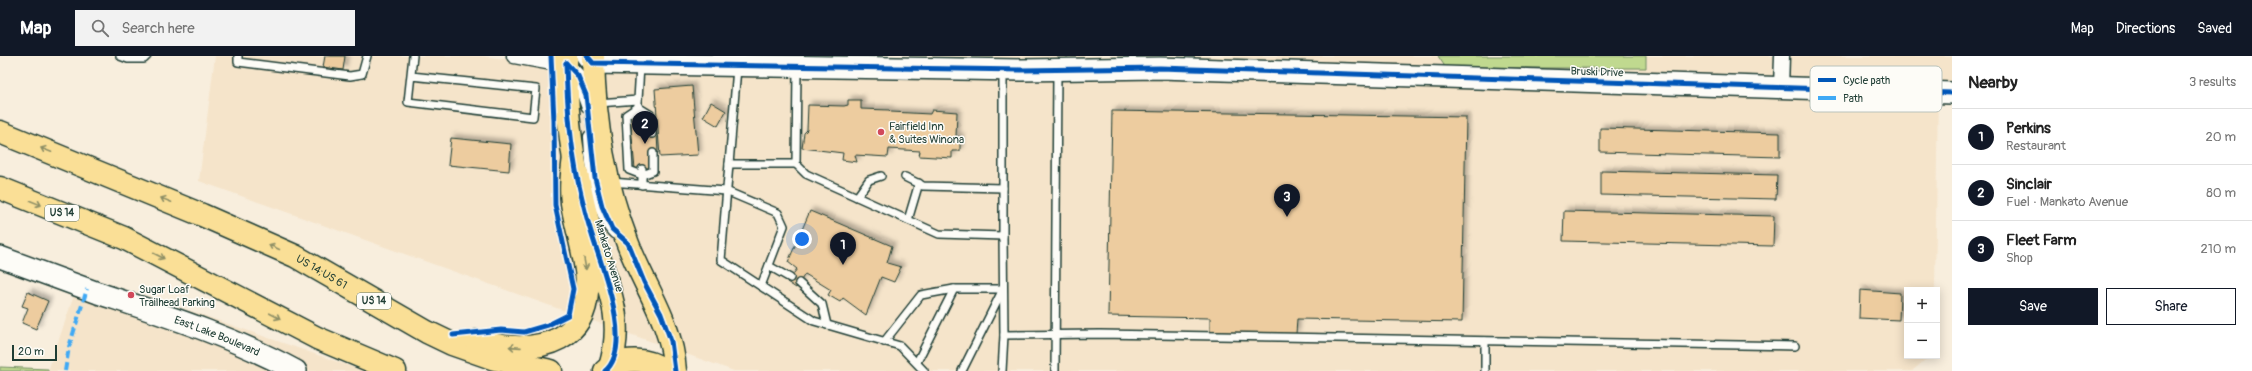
<!DOCTYPE html>
<html lang="en">
<head>
<meta charset="utf-8">
<style>
  body { margin:0; font-family:Pangolin,sans-serif; background:#f2f2f2; color:#222 }
  .controls { position:absolute; right:12px; bottom:12px; display:grid; overflow:hidden; border-radius:0px; box-shadow:0 2px 10px #0003 }
  .controls button { width:36px; height:36px; display:grid; place-items:center; padding:0; border:0; border-bottom:1px solid #e0e0e0; background:#fff; color:#222; font:20px sans-serif }
  .scale { position:absolute; left:12px; bottom:10px; width:45px; box-sizing:border-box; padding-left:4px; border:2px solid #1f3d34; border-top:0; font-size:11px; line-height:14px; white-space:nowrap; color:#1f3d34; -webkit-text-stroke:3px #fdfcf7; paint-order:stroke }
  .you { position:absolute; left:802px; top:183px; width:14px; height:14px; margin:-10px; border:3px solid #fff; border-radius:50%; background:#1a73e8; box-shadow:0 0 0 6px #1a73e833 }
  .badge { display:grid; place-items:center; width:26px; height:26px; border-radius:50%; background:#111827; color:#fff; font-size:13px; font-weight:700 }
  .pin { position:absolute; translate:-50% -33px; filter:drop-shadow(0 1px 2px #0008) }
  .pin::after { content:''; position:absolute; top:21px; width:14px; height:12px; background:inherit; clip-path:polygon(0 0,100% 0,50% 100%) }
  .list { margin:0; padding:0; list-style:none }
  h2 { display:flex; justify-content:space-between; align-items:center; height:52px; margin:0; padding:0 16px; font-size:17px }
  h2 small { font-size:13px; font-weight:400; color:#767676 }
  .list li { display:grid; grid-template-columns:26px 1fr auto; gap:12px; align-items:center; box-sizing:border-box; height:56px; padding:0 16px; border-top:1px solid #e0e0e0 }
  .list b { display:block; font-size:15px; white-space:nowrap }
  .list p { margin:0; font-size:13px; white-space:nowrap; color:#767676 }
  .list em { font-size:13px; font-style:normal; color:#767676 }
  .actions { display:flex; gap:8px; padding:12px 16px }
  .actions a { flex:1; padding:9px 0; border:1px solid #111827; border-radius:0px; text-align:center; font-size:14px; color:#111827 }
  .actions .main { background:#111827; color:#fff }
  .icon { flex:none; width:22px; height:22px; fill:none; stroke:currentColor; stroke-width:2; stroke-linecap:round; stroke-linejoin:round }
  .map { position:relative; flex:none; width:1952px; height:315px; overflow:hidden }
  header { display:flex; align-items:center; gap:24px; box-sizing:border-box; height:56px; padding:0 20px; background:#111827; color:#fff }
  header strong { font-size:19px }
  nav { display:flex; gap:22px; margin-inline-start:auto; font-size:14px }
  .search { width:280px; height:36px; background:#f2f2f2; display:flex; align-items:center; gap:10px; box-sizing:border-box; padding:0 14px; border-radius:0px; color:#767676; font-size:15px }
  main { display:flex }
  aside { flex:1; background:#fff }
  .map>svg:first-child { display:block }
</style>
</head>
<body>
<header>
<strong>Map</strong>
<div class="search"><svg class="icon" aria-label="search" viewBox="0 0 24 24"><circle cx="10" cy="10" r="6"/><path d="M15 15l6 6"/></svg>Search here</div>
<nav><a>Map</a><a>Directions</a><a>Saved</a></nav>
</header>
<main>
<div class="map">
<svg width="1952" height="315" viewBox="0 0 1952 315">
  <defs>
    <filter id="shadow"><feDropShadow dx="3.5" dy="-3.5" stdDeviation="2" flood-color="#0004"/></filter>
  </defs>
  <rect width="100%" height="100%" fill="#f8eedd"/>
  <filter id="ink" filterUnits="userSpaceOnUse"><feTurbulence type="fractalNoise" baseFrequency=".025" numOctaves="2"/><feDisplacementMap in="SourceGraphic" scale="8" xChannelSelector="R" yChannelSelector="G"/><feConvolveMatrix kernelMatrix="1 2 1 2 8 2 1 2 1" color-interpolation-filters="sRGB"/></filter>
  <g filter="url(#ink)">
    <g fill="#f5e4ca">
      <path d="M 215,0 L 481,0 L 618,17 L 620,0 L 1952,0 L 1952,37 L 1938,37 L 1935,234 L 1907,234 L 1907,300 L 1930,300 L 1912,315 L 734,315 L 199,125 Z"/>
      <path d="M 79,225 L 179,260 L 182,252 L 364,315 L 48,315 Z"/>
    </g>
    <g fill="#c0d98f" stroke="#708b62">
      <path d="M 1438,0 L 1646,0 L 1646,12 L 1446,12 Z"/>
      <path d="M 0,311 L 48,313 L 48,315 L 0,315 Z"/>
    </g>
    <g fill="#edcc9f" stroke="#1f3d34" filter="url(#shadow)">
      <path d="M 325,0 L 345,0 L 343,14 L 323,11 Z"/>
      <path d="M 692,30 L 698,99 L 660,101 L 655,33 Z"/>
      <path d="M 848,44 L 861,44 L 861,53 L 889,54 L 891,56 L 930,58 L 932,54 L 957,56 L 956,80 L 960,81 L 960,95 L 952,95 L 952,102 L 919,100 L 920,95 L 889,93 L 888,101 L 855,99 L 857,106 L 842,104 L 843,97 L 802,92 L 804,77 L 807,74 L 808,49 L 844,50 L 848,49 Z"/>
      <path d="M 711,46 L 726,55 L 718,70 L 703,61 Z"/>
      <path d="M 1112,55 L 1466,61 L 1462,266 L 1297,263 L 1296,278 L 1210,276 L 1210,262 L 1108,260 Z"/>
      <path d="M 630,60 L 646,60 L 647,78 L 657,78 L 658,97 L 649,97 L 649,112 L 635,113 Z"/>
      <path d="M 1600,72 L 1780,77 L 1780,101 L 1600,96 Z"/>
      <path d="M 451,82 L 511,88 L 509,115 L 448,109 Z"/>
      <path d="M 1601,115 L 1777,119 L 1776,143 L 1601,139 Z"/>
      <path d="M 810,155 L 892,190 L 887,207 L 901,211 L 894,226 L 881,221 L 866,259 L 843,242 L 840,246 L 828,239 L 831,234 L 805,218 L 796,232 L 787,226 L 797,213 L 788,206 Z"/>
      <path d="M 1564,155 L 1774,160 L 1773,190 L 1563,185 Z"/>
      <path d="M 1860,234 L 1900,237 L 1899,264 L 1859,262 Z"/>
      <path d="M 28,236 L 48,245 L 36,273 L 22,267 L 28,252 L 22,250 Z"/>
    </g>
    <g fill="none" stroke-linecap="round" stroke-linejoin="round">
      <defs>
        <g id="lane">
          <path d="M 120,0 L 128,3 L 144,3 L 147,0"/>
          <path d="M 238,0 L 238,6 L 350,20 L 362,18 L 367,0"/>
          <path d="M 737,12 L 721,204 L 814,265 L 900,290 L 924,315"/>
          <path d="M 797,13 L 796,108 L 806,118 L 939,178 L 1003,180 L 1003,16"/>
          <path d="M 411,20 L 536,33 L 533,61 L 408,46 L 413,0"/>
          <path d="M 638,44 L 638,51 L 626,59 L 629,114 L 642,119 L 642,129"/>
          <path d="M 598,47 L 638,44 L 640,10"/>
          <path d="M 638,51 L 651,59 L 652,78"/>
          <path d="M 638,51 L 639,60"/>
          <path d="M 729,108 L 796,108"/>
          <path d="M 642,113 L 642,119 L 653,115 L 653,97"/>
          <path d="M 905,121 L 923,130 L 1003,132"/>
          <path d="M 611,126 L 726,135 L 778,157 L 784,170 L 761,230"/>
          <path d="M 857,141 L 869,124 L 881,120"/>
          <path d="M 908,164 L 919,127"/>
          <path d="M 1003,180 L 1004,279 L 1100,278 L 1795,290"/>
          <path d="M 769,210 L 790,222"/>
          <path d="M 799,227 L 822,248 L 827,269"/>
          <path d="M 884,286 L 921,239 L 954,233"/>
          <path d="M 917,306 L 954,233 L 1003,233 L 962,315"/>
          <path d="M 1002,315 L 1004,279"/>
          <path d="M 1055,315 L 1057,15"/>
          <path d="M 1485,315 L 1485,285"/>
        </g>
        <g id="street">
          <path d="M 514,0 L 552,7 L 566,7 L 578,20 L 588,49"/>
          <path d="M 1781,32 L 1782,0"/>
          <path d="M 591,81 C 592,105 598,160 616,176"/>
        </g>
        <g id="secondary">
          <path d="M 587,0 L 593,7 L 1021,14 L 1160,12 L 1952,37"/>
          <path id="s1" d="M 0,201 C 32,213 65,225 98,237 C 167,260 231,280 296,315"/>
        </g>
        <g id="primary">
          <path d="M 566,0 C 566,43 569,86 579,127 C 584,152 590,177 599,201 C 612,240 623,269 610,311"/>
          <path d="M 593,0 C 594,63 605,129 628,188 C 645,232 672,267 675,315"/>
        </g>
        <g id="highway">
          <path id="s2" d="M 0,76 L 202,159 L 295,200 L 427,276 L 452,288 L 495,303 L 551,315"/>
          <path d="M 0,132 L 124,182 L 317,282 L 395,315"/>
          <path d="M 476,285 C 503,292 534,296 560,282 C 609,254 578,189 572,147 C 570,131 572,117 574,101"/>
          <path d="M 605,315 C 622,300 648,302 666,315"/>
        </g>
      </defs>
      <use href="#lane" stroke="#1f3d34" stroke-width="10"/>
      <use href="#street" stroke="#1f3d34" stroke-width="17"/>
      <use href="#secondary" stroke="#1f3d34" stroke-width="24"/>
      <use href="#primary" stroke="#1f3d34" stroke-width="25"/>
      <use href="#highway" stroke="#1f3d34" stroke-width="25"/>
      <use href="#lane" stroke="#fdfcf7" stroke-width="7"/>
      <use href="#street" stroke="#fdfcf7" stroke-width="14"/>
      <use href="#secondary" stroke="#fdfcf7" stroke-width="21"/>
      <use href="#primary" stroke="#fadf96" stroke-width="22"/>
      <use href="#highway" stroke="#fadf96" stroke-width="22"/>
      <path stroke="#3fa9f5" stroke-width="4" stroke-dasharray="8 4" stroke-linecap="butt" d="M 65,315 L 69,291 L 87,233"/>
      <defs>
        <g id="cycleway">
          <path d="M 587,0 L 593,7 L 1021,14 L 1160,12 L 1952,37"/>
          <path d="M 566,7 L 578,20 L 586,39 L 595,122 L 602,150 L 612,173 L 628,187 L 644,226 L 661,258 L 671,285 L 675,315"/>
          <path d="M 566,7 C 567,47 570,86 578,125 C 582,143 586,161 592,179 C 601,209 635,290 605,315"/>
          <path d="M 453,279 L 501,274 L 524,276 L 548,269 L 568,259 L 573,233 L 555,149 L 554,65 L 551,0"/>
        </g>
      </defs>
      <use href="#cycleway" stroke="#fdfcf7" stroke-width="8"/>
      <use href="#cycleway" stroke="#0057b8" stroke-width="5"/>
    </g>
    <defs><path id="oneway-shaft" d="M-6 0H5M1.5-3L5.5 0L1.5 3" fill="none" stroke-width="1.6" stroke-linecap="round" stroke-linejoin="round"/></defs>
    <g stroke="#8c8e65">
      <use href="#oneway-shaft" transform="translate(46 94) rotate(-158)"/>
      <use href="#oneway-shaft" transform="translate(166 144) rotate(-158)"/>
      <use href="#oneway-shaft" transform="translate(36 147) rotate(22)"/>
      <use href="#oneway-shaft" transform="translate(274 191) rotate(-156)"/>
      <use href="#oneway-shaft" transform="translate(159 200) rotate(27)"/>
      <use href="#oneway-shaft" transform="translate(585 208) rotate(80)"/>
      <use href="#oneway-shaft" transform="translate(275 260) rotate(28)"/>
      <use href="#oneway-shaft" transform="translate(515 291) rotate(-176)"/>
    </g>
  </g>
  <g fill="#d1495b" stroke="#fdfcf7" stroke-width="1.5">
    <circle cx="881" cy="76" r="4"/>
    <circle cx="131" cy="239" r="4"/>
  </g>
  <g text-anchor="middle" dominant-baseline="central" stroke-width="3" stroke-linejoin="round" paint-order="stroke">
    <g fill="#fdfcf7" stroke="#62766e" stroke-width="1">
      <rect x="45" y="149" width="34" height="16" rx="3"/>
      <rect x="357" y="237" width="34" height="16" rx="3"/>
    </g>
    <g font-size="10" font-weight="bold" fill="#1f3d34">
      <text x="62" y="157">US 14</text>
      <text x="374" y="245">US 14</text>
    </g>
    <g font-size="11" fill="#1f3d34" stroke="#fdfcf7">
      <text transform="translate(1597 16) rotate(2)">Bruski Drive</text>
      <text transform="translate(609 200) rotate(73)">Mankato Avenue</text>
      <text stroke="none"><textPath href="#s2" startOffset="351">US 14;US 61</textPath></text>
      <text stroke="none"><textPath href="#s1" startOffset="231">East Lake Boulevard</textPath></text>
    </g>
    <g font-size="11" fill="#1f3d34" stroke="#fdfcf7" text-anchor="start">
      <text x="889" y="70">Fairfield Inn<tspan x="889" dy="13">&amp; Suites Winona</tspan></text>
      <text x="139" y="233">Sugar Loaf<tspan x="139" dy="13">Trailhead Parking</tspan></text>
    </g>
  </g>
  <rect x="1810" y="10" width="132" height="46" rx="6" fill="#fdfcf7" stroke="#bac3bc" stroke-width="1"/>
  <rect x="1818" y="22" width="18" height="4" fill="#0057b8"/>
  <rect x="1818" y="40" width="18" height="4" fill="#3fa9f5"/>
  <g font-size="11" fill="#1f3d34">
    <text x="1843" y="28">Cycle path</text>
    <text x="1843" y="46">Path</text>
  </g>
</svg>
<div class="controls">
<button>+</button>
<button>−</button>
</div>
<div class="scale">20 m</div>
<div class="you"></div>
<div class="pin badge" style="left:843px;top:209px">1</div>
<div class="pin badge" style="left:645px;top:88px">2</div>
<div class="pin badge" style="left:1287px;top:161px">3</div>
</div>
<aside>
<h2>Nearby<small>3 results</small></h2>
<ul class="list">
<li><span class="badge">1</span><div><b>Perkins</b><p>Restaurant</p></div><em>20 m</em></li>
<li><span class="badge">2</span><div><b>Sinclair</b><p>Fuel · Mankato Avenue</p></div><em>80 m</em></li>
<li><span class="badge">3</span><div><b>Fleet Farm</b><p>Shop</p></div><em>210 m</em></li>
</ul>
<div class="actions"><a class="main">Save</a><a>Share</a></div>
</aside>
</main>
</body>
</html>
